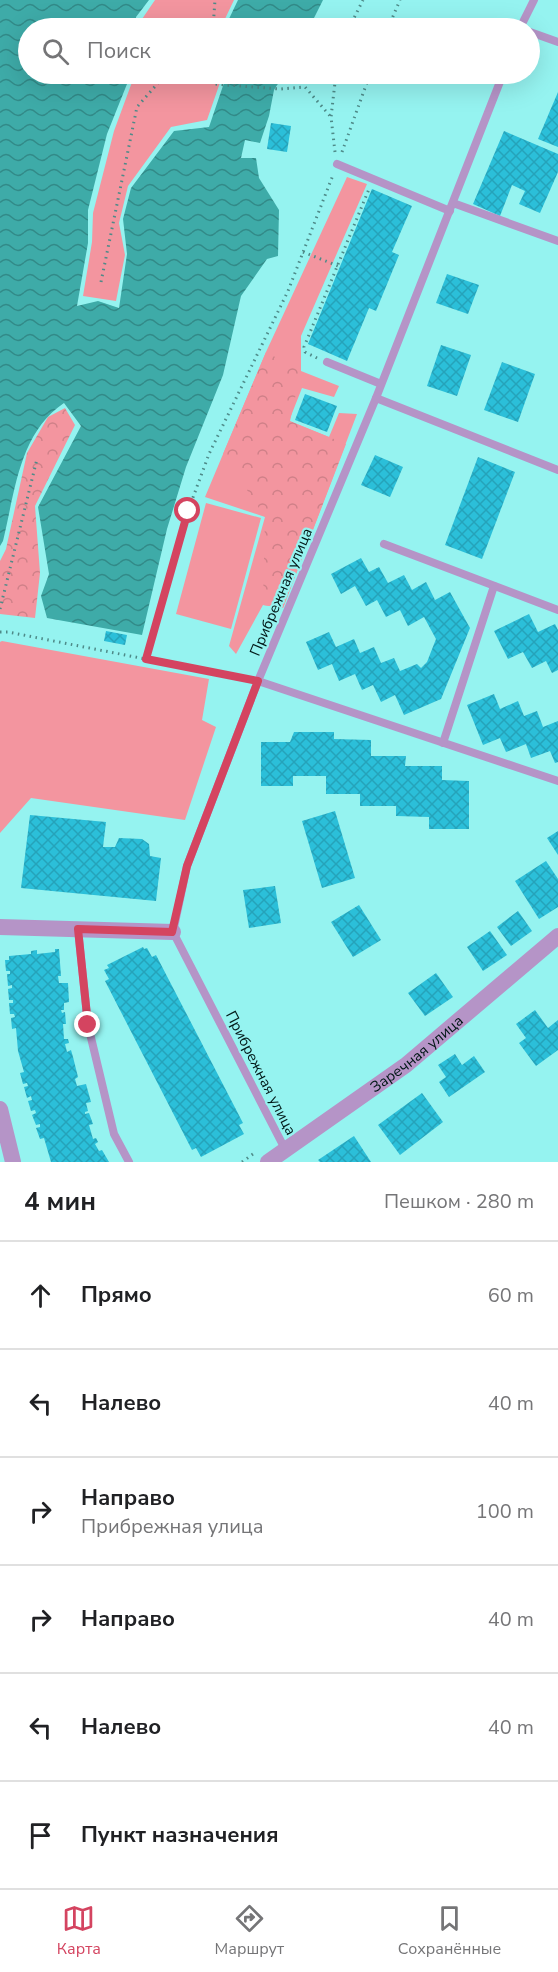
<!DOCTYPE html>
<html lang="ru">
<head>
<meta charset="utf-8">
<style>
  body { margin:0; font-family:"Nunito Sans",sans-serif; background:#f2f2f2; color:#202124 }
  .stop { position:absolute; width:18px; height:18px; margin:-14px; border:4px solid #d44460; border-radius:50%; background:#fff }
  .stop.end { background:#d44460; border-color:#fff; box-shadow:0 2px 6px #0008 }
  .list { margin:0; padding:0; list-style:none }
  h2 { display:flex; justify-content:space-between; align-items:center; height:78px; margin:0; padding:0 24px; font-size:26px }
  h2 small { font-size:20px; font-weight:400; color:#757577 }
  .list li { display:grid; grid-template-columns:39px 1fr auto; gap:18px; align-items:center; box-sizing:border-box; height:108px; padding:0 24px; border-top:2px solid #e0e0e0 }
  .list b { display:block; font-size:22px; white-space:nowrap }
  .list p { margin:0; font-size:20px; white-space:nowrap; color:#757577 }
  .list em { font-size:20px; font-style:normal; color:#757577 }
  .icon { flex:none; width:33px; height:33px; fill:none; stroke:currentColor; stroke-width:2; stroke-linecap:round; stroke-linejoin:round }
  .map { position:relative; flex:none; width:558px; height:1162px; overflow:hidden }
  .search { position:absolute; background:#fff; box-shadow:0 6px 24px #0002; left:18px; right:18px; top:18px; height:66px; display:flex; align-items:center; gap:15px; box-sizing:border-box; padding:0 21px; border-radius:33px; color:#757577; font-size:22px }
  .sheet { height:726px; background:#fff }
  nav { display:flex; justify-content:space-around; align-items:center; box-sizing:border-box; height:84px; border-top:2px solid #e0e0e0; background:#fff; font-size:16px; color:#757577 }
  nav a { display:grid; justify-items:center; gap:3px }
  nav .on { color:#d44460 }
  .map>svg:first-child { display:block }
</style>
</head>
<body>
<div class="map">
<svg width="558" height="1162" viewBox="0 0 558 1162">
  <defs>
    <pattern id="forest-crowns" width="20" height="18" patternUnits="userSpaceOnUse" patternTransform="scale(1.5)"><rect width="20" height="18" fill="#f3959f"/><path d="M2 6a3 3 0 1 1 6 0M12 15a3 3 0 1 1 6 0" fill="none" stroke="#cf8088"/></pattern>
    <pattern id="water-waves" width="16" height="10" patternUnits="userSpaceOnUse" patternTransform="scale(1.5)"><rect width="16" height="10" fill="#3eaba8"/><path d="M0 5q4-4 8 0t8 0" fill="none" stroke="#328a88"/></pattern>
    <pattern id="building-cross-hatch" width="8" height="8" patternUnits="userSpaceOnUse" patternTransform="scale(1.5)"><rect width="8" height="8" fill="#2bbfd9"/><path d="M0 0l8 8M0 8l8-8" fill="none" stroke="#25a3ba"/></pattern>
  </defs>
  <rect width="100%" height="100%" fill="#95f3f0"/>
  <g fill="#f3959f">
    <path d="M 155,0 L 234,0 L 224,21 L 226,28 L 139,28 L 140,22 Z"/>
    <path d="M 135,74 L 223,74 L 207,120 L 171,127 L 128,186 L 119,223 L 125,255 L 116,301 L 83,296 L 92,242 L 93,213 L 114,131 Z"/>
    <path d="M 347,177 L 367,184 L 301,336 L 301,371 L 339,386 L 334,397 L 302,388 L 289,421 L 329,437 L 339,413 L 357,414 L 283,608 L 263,605 L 236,654 L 229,646 L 265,517 L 205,497 L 266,352 Z"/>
    <path d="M 206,503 L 261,518 L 231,629 L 176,614 Z"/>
    <path d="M 2,641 L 209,679 L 202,720 L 216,727 L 185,820 L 31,798 L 0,833 L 0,642 Z"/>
  </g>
  <g fill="url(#forest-crowns)">
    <path d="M 266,352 L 301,371 L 290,421 L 346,444 L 283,608 L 263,605 L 265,517 L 223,454 Z"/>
    <path d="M 65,408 L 75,425 L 35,506 L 40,573 L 35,618 L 0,614 L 0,561 L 6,549 L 27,453 L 48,417 Z"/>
  </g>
  <g fill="url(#water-waves)">
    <path d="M 0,0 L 149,0 L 136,17 L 136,28 L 28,28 L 28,74 L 131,74 L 107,134 L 88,210 L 88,243 L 77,306 L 98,301 L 119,308 L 127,254 L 123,219 L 131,188 L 174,131 L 209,127 L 227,74 L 284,74 L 274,90 L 269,116 L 260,143 L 245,140 L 241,158 L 256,158 L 259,178 L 279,210 L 278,256 L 267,259 L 241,296 L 223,375 L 186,467 L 167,529 L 142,635 L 47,618 L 41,596 L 49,574 L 38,507 L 81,426 L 64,403 C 19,433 15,492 3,541 L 0,546 Z"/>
    <path d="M 238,0 L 323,0 L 309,28 L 229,28 L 227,23 Z"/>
  </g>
  <g fill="url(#building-cross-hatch)">
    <path d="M 558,92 L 558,147 L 538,139 Z"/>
    <path d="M 271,123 L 291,126 L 287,152 L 267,149 Z"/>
    <path d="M 504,131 L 558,154 L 558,172 L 540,213 L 519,204 L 525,191 L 512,185 L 500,216 L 473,204 Z"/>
    <path d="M 372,189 L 412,206 L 392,252 L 399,255 L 376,311 L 369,308 L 347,361 L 308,344 Z"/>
    <path d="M 447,274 L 479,285 L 468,314 L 436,303 Z"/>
    <path d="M 441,345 L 471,355 L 457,396 L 427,386 Z"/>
    <path d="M 502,362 L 535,374 L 518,422 L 484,410 Z"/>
    <path d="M 305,394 L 337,406 L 327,432 L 295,420 Z"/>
    <path d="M 375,455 L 403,467 L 390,497 L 361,485 Z"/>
    <path d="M 478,457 L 515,472 L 482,559 L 445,545 Z"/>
    <path d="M 361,558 L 369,572 L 379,567 L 388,583 L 404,575 L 412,590 L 426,582 L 435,600 L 450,592 L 470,628 L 441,699 L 404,715 L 395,695 L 381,702 L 373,685 L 362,690 L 355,674 L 339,681 L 332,664 L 318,670 L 306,642 L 329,632 L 336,647 L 354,639 L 360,653 L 374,647 L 381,663 L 394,658 L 400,671 L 417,664 L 421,668 L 427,662 L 436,639 L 424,617 L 408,626 L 400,610 L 386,617 L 377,600 L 366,606 L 355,586 L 341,594 L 331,574 Z"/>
    <path d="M 529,614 L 538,632 L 555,624 L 558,630 L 558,670 L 552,673 L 546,661 L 532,668 L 523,652 L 508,659 L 494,631 Z"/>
    <path d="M 106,631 L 127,635 L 125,645 L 104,641 Z"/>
    <path d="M 494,694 L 500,709 L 518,701 L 524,716 L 537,711 L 543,727 L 558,721 L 558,762 L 555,763 L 550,751 L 531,758 L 526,744 L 506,752 L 500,738 L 483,745 L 467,705 Z"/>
    <path d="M 294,732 L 334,732 L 334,739 L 371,740 L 371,756 L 406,756 L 405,766 L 442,766 L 442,780 L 469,781 L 469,829 L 429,829 L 429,817 L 396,816 L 396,806 L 360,806 L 360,794 L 326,794 L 326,776 L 293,776 L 293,786 L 261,786 L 261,742 L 290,742 Z"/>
    <path d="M 335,811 L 355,878 L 322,888 L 302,821 Z"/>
    <path d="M 30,815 L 106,822 L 103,847 L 115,847 L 119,838 L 142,839 L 149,844 L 150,856 L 161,858 L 156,901 L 21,888 Z"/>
    <path d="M 558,831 L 558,855 L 547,838 Z"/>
    <path d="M 546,861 L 558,879 L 558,907 L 539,919 L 515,881 Z"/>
    <path d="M 275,886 L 281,923 L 249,928 L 243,890 Z"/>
    <path d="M 359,905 L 381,940 L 353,957 L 331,922 Z"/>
    <path d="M 518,911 L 532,931 L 511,946 L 497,927 Z"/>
    <path d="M 490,931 L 507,955 L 483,971 L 467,947 Z"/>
    <path d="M 143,947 L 144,949 L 147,948 L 152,957 L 156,955 L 243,1123 L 239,1125 L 244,1134 L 201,1157 L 196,1148 L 192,1150 L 105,981 L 109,979 L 104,970 L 109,968 L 107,965 Z"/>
    <path d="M 55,949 L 59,949 L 61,976 L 58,976 L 59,983 L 68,983 L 69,1002 L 64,1003 L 64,1010 L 61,1010 L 62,1013 L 65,1012 L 66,1024 L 63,1024 L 64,1039 L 68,1039 L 69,1043 L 65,1044 L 67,1052 L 71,1050 L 73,1057 L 78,1077 L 75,1079 L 77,1086 L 86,1084 L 91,1102 L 86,1103 L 88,1111 L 85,1112 L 85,1114 L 89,1113 L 93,1124 L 89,1125 L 93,1139 L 96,1138 L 98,1142 L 95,1144 L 99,1151 L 102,1150 L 109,1162 L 51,1162 L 44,1138 L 40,1139 L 36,1128 L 40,1127 L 40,1124 L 36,1125 L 32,1115 L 36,1113 L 35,1110 L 31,1111 L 28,1101 L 32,1100 L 31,1096 L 27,1098 L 24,1087 L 28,1086 L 27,1083 L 23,1084 L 20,1073 L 24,1072 L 18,1051 L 16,1028 L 12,1029 L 11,1018 L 15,1017 L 14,1014 L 10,1014 L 9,1003 L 13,1003 L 13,1000 L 9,1000 L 8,989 L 12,988 L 12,985 L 8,986 L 7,974 L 10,974 L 10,971 L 6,971 L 5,960 L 9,960 L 9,956 L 31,954 L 31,951 L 37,950 L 37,954 L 55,952 Z"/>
    <path d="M 436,973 L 453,997 L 425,1016 L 408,993 Z"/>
    <path d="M 535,1010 L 548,1028 L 558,1020 L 558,1050 L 536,1066 L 519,1043 L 526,1038 L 516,1024 Z"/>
    <path d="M 455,1054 L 462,1065 L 474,1056 L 485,1072 L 449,1097 L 439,1082 L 446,1077 L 438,1065 Z"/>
    <path d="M 422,1093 L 443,1122 L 400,1155 L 378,1125 Z"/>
    <path d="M 354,1136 L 371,1162 L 320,1162 L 318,1160 Z"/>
  </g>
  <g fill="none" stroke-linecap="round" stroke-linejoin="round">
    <g stroke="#4e8a88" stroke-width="3" stroke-dasharray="1.5 4.5" stroke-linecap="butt">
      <path d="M 213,28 L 215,0"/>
      <path d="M 349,28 L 363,0"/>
      <path d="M 388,28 L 400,0"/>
      <path d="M 217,74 L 214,84 L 280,89 L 305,87 L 331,117"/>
      <path d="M 335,152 L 331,117 L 336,74"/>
      <path d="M 342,152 L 370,74"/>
      <path d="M 303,252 L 338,266"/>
      <path d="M 101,282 L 137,107 L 166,74"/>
      <path d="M 317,358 L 305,352 L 304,347 L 369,189"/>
      <path d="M 0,609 L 37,459"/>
      <path d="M 0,632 L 8,632 L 247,679"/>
      <path d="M 146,659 L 156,627 L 166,586 L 188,511 L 209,454 L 288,291 L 333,175"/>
      <path d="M 242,1162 L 253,1154"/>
    </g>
    <g stroke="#b594c7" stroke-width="8">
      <path d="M 520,28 L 534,0"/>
      <path d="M 530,32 L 558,42"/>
      <path d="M 337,164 L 450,211"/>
      <path d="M 453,203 L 558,241"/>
      <path d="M 327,362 L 381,384"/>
      <path d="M 376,398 L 558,470"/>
      <path d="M 384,544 L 558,610"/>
      <path d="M 258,681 L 558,781"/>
      <path d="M 443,743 L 494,586"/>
      <path d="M 78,929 L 88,1025 L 114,1134 L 129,1162"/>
      <path d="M 285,1149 L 173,932 L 187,866 L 258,681 L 376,398 L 503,74"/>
    </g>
    <g stroke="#b594c7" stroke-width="16">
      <path d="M 0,927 L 173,932"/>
      <path d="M 0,1109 L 13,1162"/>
      <path id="s1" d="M 268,1162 L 406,1065 L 558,936"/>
    </g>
  </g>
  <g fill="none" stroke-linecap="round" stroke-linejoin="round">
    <path stroke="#d44460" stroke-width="8" d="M 88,1025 L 78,929 L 172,932 L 187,866 L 258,681 L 146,659 L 188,511"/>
  </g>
  <g text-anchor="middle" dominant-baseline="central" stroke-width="4.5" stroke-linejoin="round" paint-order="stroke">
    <g font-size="15" fill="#001716" stroke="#95f3f0">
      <text transform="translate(281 592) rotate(-67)">Прибрежная улица</text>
      <text stroke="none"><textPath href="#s1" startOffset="184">Заречная улица</textPath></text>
      <text transform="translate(261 1073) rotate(63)">Прибрежная улица</text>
    </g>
  </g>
</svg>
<div class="stop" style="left:188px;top:511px"></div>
<div class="stop end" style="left:88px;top:1025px"></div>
<div class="search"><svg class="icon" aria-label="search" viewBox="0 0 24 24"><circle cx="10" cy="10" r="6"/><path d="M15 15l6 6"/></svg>Поиск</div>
</div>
<section class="sheet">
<h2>4 мин<small>Пешком · 280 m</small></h2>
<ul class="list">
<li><svg class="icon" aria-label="ahead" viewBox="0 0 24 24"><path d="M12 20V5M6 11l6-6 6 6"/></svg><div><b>Прямо</b></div><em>60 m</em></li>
<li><svg class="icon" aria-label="left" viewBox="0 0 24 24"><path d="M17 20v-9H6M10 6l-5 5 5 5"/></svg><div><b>Налево</b></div><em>40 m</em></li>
<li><svg class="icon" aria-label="right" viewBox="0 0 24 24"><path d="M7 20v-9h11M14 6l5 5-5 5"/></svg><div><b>Направо</b><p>Прибрежная улица</p></div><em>100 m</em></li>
<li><svg class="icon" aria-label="right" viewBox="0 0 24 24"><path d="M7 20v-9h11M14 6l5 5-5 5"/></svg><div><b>Направо</b></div><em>40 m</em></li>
<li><svg class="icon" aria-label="left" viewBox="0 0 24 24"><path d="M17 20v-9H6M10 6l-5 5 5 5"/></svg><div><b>Налево</b></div><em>40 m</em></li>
<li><svg class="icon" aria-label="arrive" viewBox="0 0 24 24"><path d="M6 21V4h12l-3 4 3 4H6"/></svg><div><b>Пункт назначения</b></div></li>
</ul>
</section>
<nav>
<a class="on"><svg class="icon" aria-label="map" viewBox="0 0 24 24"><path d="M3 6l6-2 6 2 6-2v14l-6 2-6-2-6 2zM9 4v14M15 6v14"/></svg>Карта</a>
<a><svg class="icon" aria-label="directions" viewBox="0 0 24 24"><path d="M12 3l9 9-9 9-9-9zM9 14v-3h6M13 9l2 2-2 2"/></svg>Маршрут</a>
<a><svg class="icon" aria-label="saved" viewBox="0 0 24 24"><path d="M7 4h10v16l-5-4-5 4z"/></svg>Сохранённые</a>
</nav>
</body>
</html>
